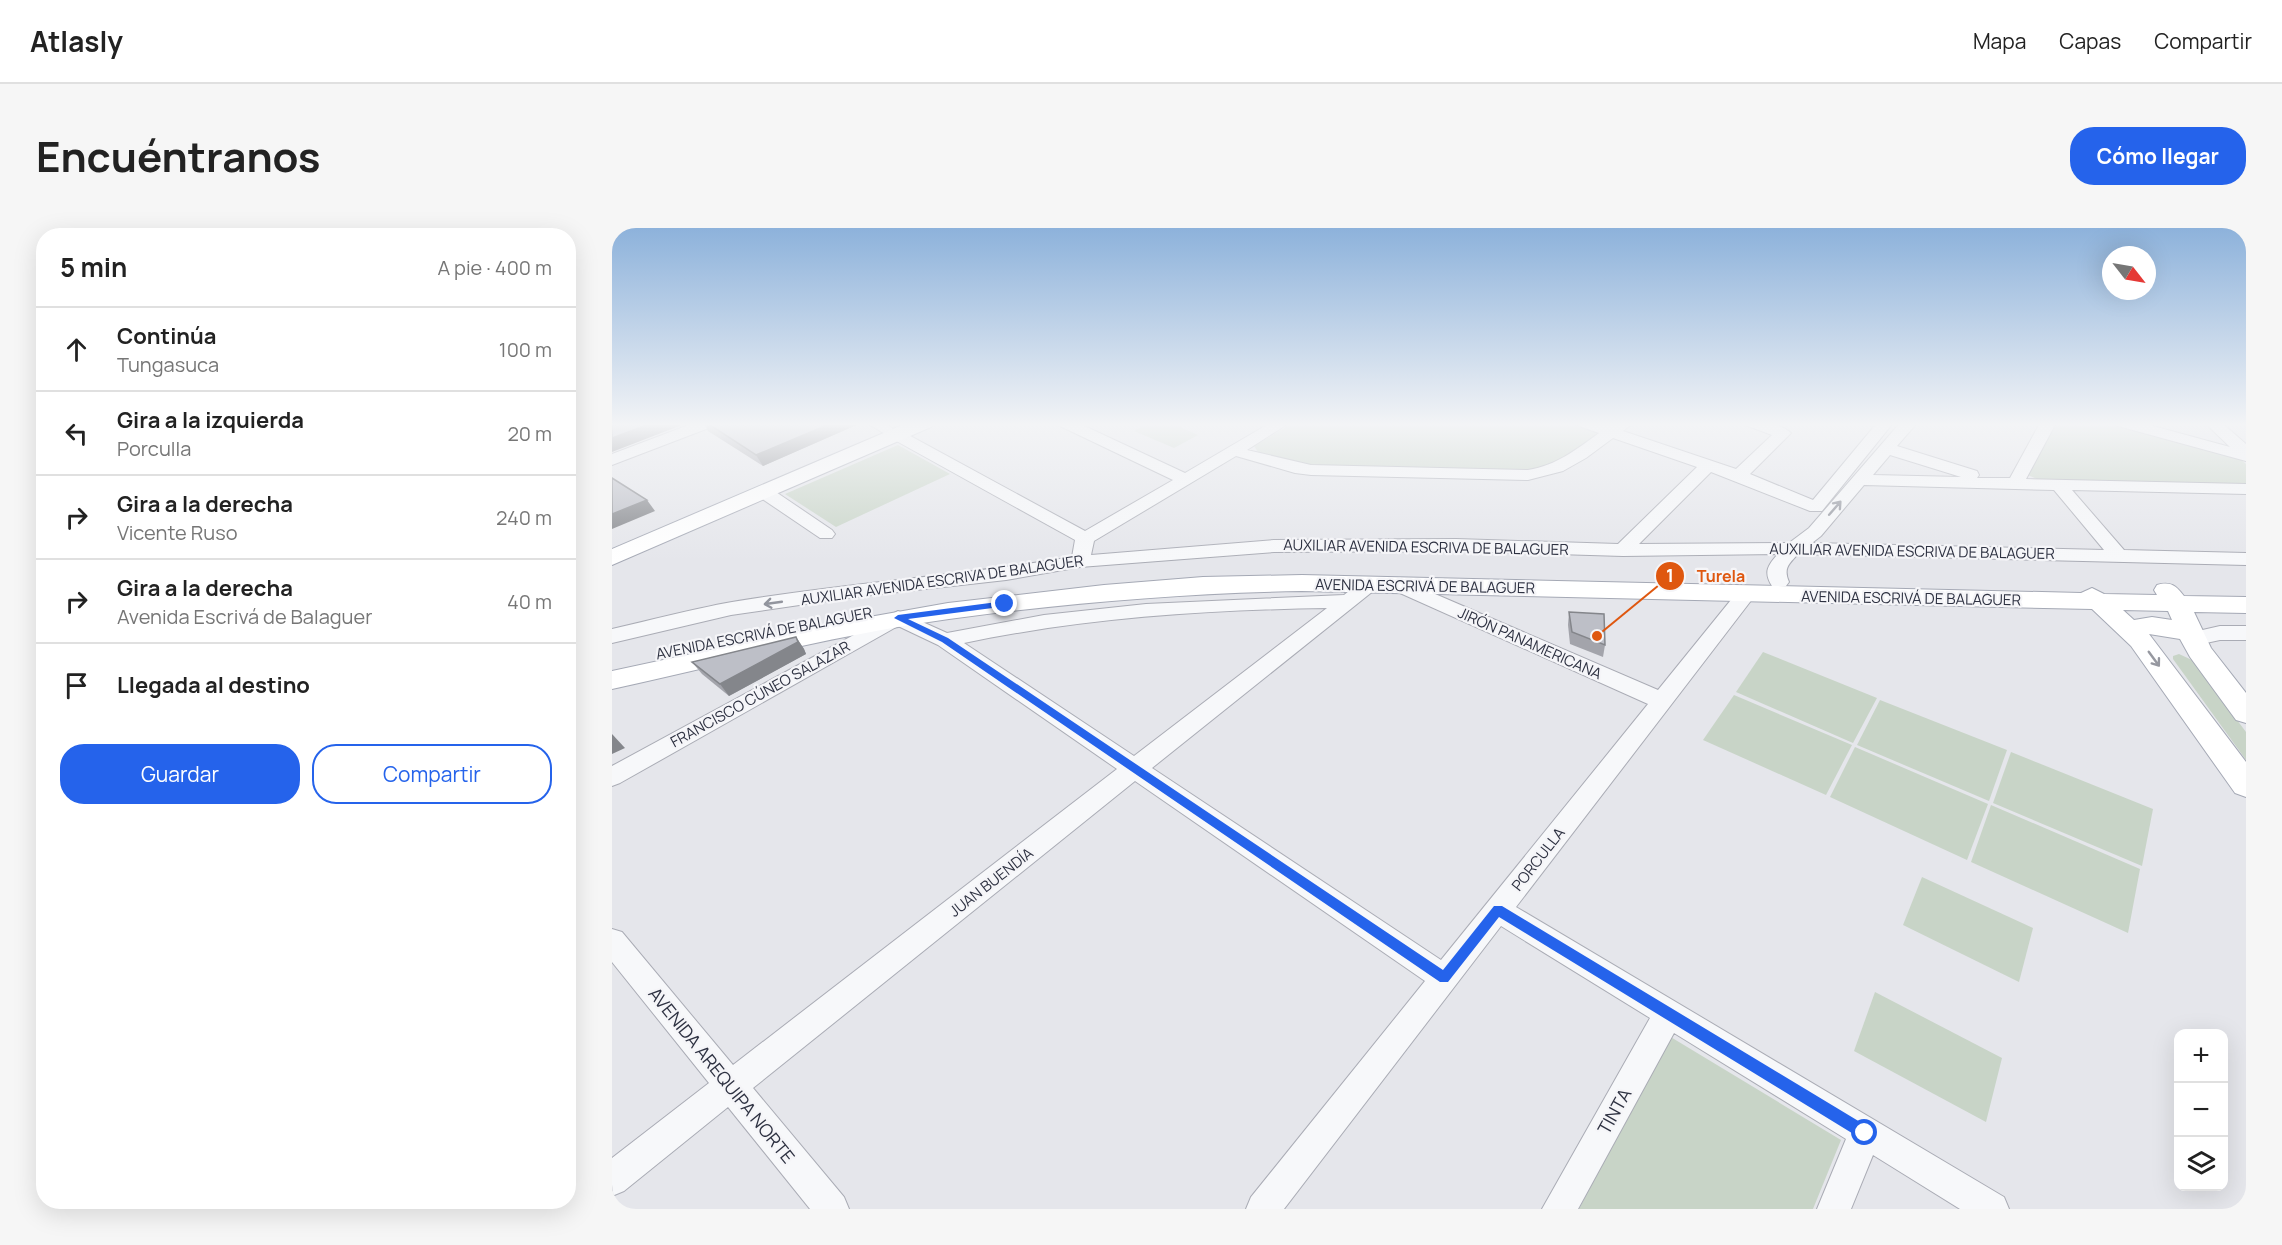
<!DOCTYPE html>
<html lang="es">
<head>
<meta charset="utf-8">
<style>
  body { margin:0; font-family:Manrope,sans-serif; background:#f6f6f6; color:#222 }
  .controls { position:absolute; right:18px; bottom:18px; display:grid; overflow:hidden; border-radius:12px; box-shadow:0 6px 24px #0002 }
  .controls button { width:54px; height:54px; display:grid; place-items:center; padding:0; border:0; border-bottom:2px solid #e0e0e0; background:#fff; color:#222; font:30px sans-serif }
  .compass { position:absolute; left:1490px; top:18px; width:54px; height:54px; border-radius:50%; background:#fff; box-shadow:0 6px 24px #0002; rotate:121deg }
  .stop { position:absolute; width:18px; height:18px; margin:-14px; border:4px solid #2563eb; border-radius:50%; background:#fff }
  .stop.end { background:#2563eb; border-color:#fff; box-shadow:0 2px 6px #0008 }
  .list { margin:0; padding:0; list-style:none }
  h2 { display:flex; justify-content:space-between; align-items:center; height:78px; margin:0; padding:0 24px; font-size:26px }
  h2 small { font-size:20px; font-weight:400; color:#767676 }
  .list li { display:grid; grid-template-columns:39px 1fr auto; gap:18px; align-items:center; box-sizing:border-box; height:84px; padding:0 24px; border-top:2px solid #e0e0e0 }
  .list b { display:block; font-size:22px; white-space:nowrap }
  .list p { margin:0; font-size:20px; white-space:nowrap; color:#767676 }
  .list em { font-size:20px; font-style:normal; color:#767676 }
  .actions { display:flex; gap:12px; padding:18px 24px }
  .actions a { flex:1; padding:14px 0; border:2px solid #2563eb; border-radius:24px; text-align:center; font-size:21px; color:#2563eb }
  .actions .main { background:#2563eb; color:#fff }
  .icon { flex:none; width:33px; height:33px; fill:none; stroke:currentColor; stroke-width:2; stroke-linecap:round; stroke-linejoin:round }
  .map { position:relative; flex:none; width:1634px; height:981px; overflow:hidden; border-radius:24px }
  header { display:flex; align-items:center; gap:36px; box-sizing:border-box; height:84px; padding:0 30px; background:#fff; border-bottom:2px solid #e0e0e0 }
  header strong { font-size:28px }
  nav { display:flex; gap:33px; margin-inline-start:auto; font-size:21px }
  .intro { display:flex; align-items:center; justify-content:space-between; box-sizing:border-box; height:144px; padding:0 36px }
  h1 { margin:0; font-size:42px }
  .button { padding:15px 27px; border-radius:24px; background:#2563eb; color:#fff; font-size:21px; font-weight:700 }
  main { display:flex; gap:36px; padding:0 36px }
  aside { flex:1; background:#fff; border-radius:24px; box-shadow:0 6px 24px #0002 }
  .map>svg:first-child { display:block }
</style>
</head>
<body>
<header>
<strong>Atlasly</strong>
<nav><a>Mapa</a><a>Capas</a><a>Compartir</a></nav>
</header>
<div class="intro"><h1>Encuéntranos</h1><a class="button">Cómo llegar</a></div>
<main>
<aside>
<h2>5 min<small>A pie · 400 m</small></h2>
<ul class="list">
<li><svg class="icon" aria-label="ahead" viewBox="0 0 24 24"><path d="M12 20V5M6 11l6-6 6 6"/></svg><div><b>Continúa</b><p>Tungasuca</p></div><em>100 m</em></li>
<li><svg class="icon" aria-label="left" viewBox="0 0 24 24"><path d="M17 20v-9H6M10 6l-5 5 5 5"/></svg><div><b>Gira a la izquierda</b><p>Porculla</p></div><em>20 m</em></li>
<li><svg class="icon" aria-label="right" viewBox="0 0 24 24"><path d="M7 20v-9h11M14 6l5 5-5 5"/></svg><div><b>Gira a la derecha</b><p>Vicente Ruso</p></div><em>240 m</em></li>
<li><svg class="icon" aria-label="right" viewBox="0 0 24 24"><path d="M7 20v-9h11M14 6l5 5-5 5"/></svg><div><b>Gira a la derecha</b><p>Avenida Escrivá de Balaguer</p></div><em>40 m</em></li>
<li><svg class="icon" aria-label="arrive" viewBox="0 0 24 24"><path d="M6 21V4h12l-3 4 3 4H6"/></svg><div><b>Llegada al destino</b></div></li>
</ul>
<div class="actions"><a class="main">Guardar</a><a>Compartir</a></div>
</aside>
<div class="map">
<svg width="1634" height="981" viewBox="0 0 1634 981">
  <rect width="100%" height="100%" fill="#e5e6eb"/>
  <g fill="#c8d4c7">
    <path d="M 537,195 L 559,195 L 586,207 L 562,220 L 522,203 Z"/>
    <path d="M 681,195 L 958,195 L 988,205 C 958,229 944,241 904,243 L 697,239 L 646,224 L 642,218 Z"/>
    <path d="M 1442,195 L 1496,195 L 1625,228 L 1634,236 L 1634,256 L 1425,251 L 1416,247 Z"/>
    <path d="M 286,217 L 338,246 L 224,299 L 173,266 Z"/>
    <path d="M 1151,424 L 1265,470 L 1241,515 L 1124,464 Z"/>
    <path d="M 1567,426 L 1580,432 L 1634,504 L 1634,532 L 1561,431 L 1561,428 Z"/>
    <path d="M 1122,467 L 1240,517 L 1214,567 L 1091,512 Z"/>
    <path d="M 1268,472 L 1395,522 L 1377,573 L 1245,517 Z"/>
    <path d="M 1243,519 L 1376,576 L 1355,632 L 1218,569 Z"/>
    <path d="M 1399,524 L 1541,581 L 1530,638 L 1381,575 Z"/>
    <path d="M 1379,577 L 1528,641 L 1516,705 L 1359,634 Z"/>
    <path d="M 1310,649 L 1421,700 L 1407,754 L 1291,697 Z"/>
    <path d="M 1263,764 L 1390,830 L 1374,894 L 1242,823 Z"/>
    <path d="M 1057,808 L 1229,912 L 1201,981 L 967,981 Z"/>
  </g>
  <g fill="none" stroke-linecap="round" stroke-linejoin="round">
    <defs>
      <g id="minor">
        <path d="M 82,195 L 105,195 L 102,198 L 0,237 L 0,226 Z"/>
        <path d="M 255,195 L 274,195 L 281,201 L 273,206 Z"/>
        <path d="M 445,195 L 466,195 L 573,245 L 658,195 L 677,195 L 635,222 L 699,237 L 916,242 C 945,237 964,222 987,205 L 967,198 L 964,195 L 988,195 L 997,198 L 1002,195 L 1021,195 L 1011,203 L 1124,241 L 1160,207 L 1136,198 L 1133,195 C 1148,195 1168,194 1179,205 L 1138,246 L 1201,272 L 1265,195 L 1281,195 L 1210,283 L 1198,283 L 1099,244 L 1027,316 L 1177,315 L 1197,300 L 1288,195 L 1305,195 L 1285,218 L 1365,243 L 1367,247 L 1365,250 L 1398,250 L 1428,195 L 1444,195 L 1414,251 L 1634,256 L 1634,266 L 1460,262 L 1512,322 L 1634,325 L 1634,337 L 1186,326 C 1177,336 1171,340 1177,354 L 1174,358 L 1160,358 C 1151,344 1156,337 1166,326 L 1011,328 L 844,323 L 662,324 L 468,339 L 394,352 L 242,369 L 119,387 L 0,415 L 0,401 C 40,392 80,381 120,374 C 233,355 347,348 460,329 L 463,312 L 279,210 L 277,207 L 279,204 L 291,204 L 473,303 L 561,252 L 448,198 ZM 1001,210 L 1085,239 L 1006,316 L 844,311 L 662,312 L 479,327 L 482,313 L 624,228 L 683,245 L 699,247 L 916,252 L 951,243 L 974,230 ZM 1278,227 L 1349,249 L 1261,247 ZM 1252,257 L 1442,262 L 1492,322 L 1200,315 L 1209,308 Z"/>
        <path d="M 1503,195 L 1530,195 L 1618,219 L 1593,195 L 1610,195 L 1634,216 L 1634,233 L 1506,198 Z"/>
        <path d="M 152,259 L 158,260 L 220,302 L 223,306 L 220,310 L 208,310 L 146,268 L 143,264 L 146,260 Z"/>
        <path d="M 758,350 L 765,352 L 768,356 L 765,360 L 540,540 L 829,732 L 1036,476 L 779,361 L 776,357 L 779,353 L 793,353 L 1046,462 L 1127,362 L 1141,362 L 1144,366 L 1141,370 L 904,679 L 1392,969 L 1397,981 L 1348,981 L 1261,927 L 1239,981 L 1205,981 L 1234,911 L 1062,805 L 966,981 L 930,981 L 1038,790 L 889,698 L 672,981 L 634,981 L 639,969 L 813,753 L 523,553 L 141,860 L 232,969 L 237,981 L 198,981 L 116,879 L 12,963 L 0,968 L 0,930 L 97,855 L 0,734 L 0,701 L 10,704 L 121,837 L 505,541 L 326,417 L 286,398 L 8,555 L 0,558 L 0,538 L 286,383 L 335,405 L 432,387 L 534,376 L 732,367 L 751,352 ZM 715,380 L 522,528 L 352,415 C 471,390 593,382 715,380 Z"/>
        <path d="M 1608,398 L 1634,398 L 1634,412 L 1608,412 L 1580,418 L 1573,416 L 1570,411 L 1573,406 Z"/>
      </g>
      <g id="major">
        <path d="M 295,195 L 322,195 L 319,199 L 0,337 L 0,321 Z"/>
        <path d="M 690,347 L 1469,365 L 1480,360 L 1492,366 L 1545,367 L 1542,362 L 1545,357 C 1559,353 1564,358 1572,368 L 1634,369 L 1634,385 L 1582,384 L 1599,420 L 1634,465 L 1634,495 L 1624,492 L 1578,429 L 1568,411 L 1537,406 L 1634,534 L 1634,569 L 1623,565 L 1519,418 L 1480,381 L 690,363 C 572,365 455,375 337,391 C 224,407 112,436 0,461 L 0,443 L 218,396 L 336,375 L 492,357 L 591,349 ZM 1511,382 L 1556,383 L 1560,392 L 1540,389 L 1522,392 Z"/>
      </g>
    </defs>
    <use href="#minor" stroke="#aaacb5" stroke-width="2"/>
    <use href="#major" stroke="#a5a9b5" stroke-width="2"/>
    <use href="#minor" fill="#f7f8fa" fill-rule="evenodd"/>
    <use href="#major" fill="#fff" fill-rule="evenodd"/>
  </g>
  <g fill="#a3a4ab">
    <path d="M 92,195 L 249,195 L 151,238 L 96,203 Z"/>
    <path d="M 957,384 L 993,417 L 991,429 L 958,416 L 956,397 Z"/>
    <path d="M 184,409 L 192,421 L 194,426 L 117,468 L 90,446 L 80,434 Z"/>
  </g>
  <g fill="#84868b">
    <path d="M 40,195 L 75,195 L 0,224 L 0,210 Z"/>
    <path d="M 220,195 L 249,195 L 151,238 L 144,227 Z"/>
    <path d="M 35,272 L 43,283 L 0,301 L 0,286 Z"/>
    <path d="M 184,409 L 192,421 L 194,426 L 117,468 L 108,456 Z"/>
    <path d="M 0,506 L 13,520 L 0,526 Z"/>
  </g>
  <g fill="#bdbfc7" stroke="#84868b" stroke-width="1.5">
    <path d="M 0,195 L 40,195 L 0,210 Z"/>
    <path d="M 95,195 L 220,195 L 144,227 Z"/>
    <path d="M 0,250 L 35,272 L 0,286 Z"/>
    <path d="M 957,384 L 992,386 L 993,417 L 960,404 Z"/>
    <path d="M 184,409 L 186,414 L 108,456 L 80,434 Z"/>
  </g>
  <defs><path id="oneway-shaft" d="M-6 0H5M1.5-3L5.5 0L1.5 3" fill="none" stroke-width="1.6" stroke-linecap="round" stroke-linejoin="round" transform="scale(1.5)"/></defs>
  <g stroke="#92959e">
    <use href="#oneway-shaft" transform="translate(1223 280) rotate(-49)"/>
    <use href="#oneway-shaft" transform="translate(161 375) rotate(172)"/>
  </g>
  <use stroke="#9698a0" href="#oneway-shaft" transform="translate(1542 431) rotate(54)"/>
  <linearGradient id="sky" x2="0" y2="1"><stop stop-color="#8db2db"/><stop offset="0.59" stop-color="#f3f4f6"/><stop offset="1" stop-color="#f3f4f6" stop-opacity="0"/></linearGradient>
  <rect width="1634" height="333" fill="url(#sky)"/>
  <path fill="#2563eb" d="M 393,373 L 396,374 L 396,378 L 296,391 L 336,410 L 831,742 L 882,678 L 890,678 L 1258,900 L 1260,905 L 1258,910 L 1253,912 L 1248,910 L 887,689 L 836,754 L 828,754 L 330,414 L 282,390 L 286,387 Z"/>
  <g text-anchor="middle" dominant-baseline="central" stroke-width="4.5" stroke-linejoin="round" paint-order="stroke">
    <g font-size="15" fill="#2e3242" stroke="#f5f5f8">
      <text transform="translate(814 319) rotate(1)">AUXILIAR AVENIDA ESCRIVA DE BALAGUER</text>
      <text transform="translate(1300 323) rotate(1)">AUXILIAR AVENIDA ESCRIVA DE BALAGUER</text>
      <text transform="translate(330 352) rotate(-8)">AUXILIAR AVENIDA ESCRIVA DE BALAGUER</text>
      <text transform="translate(813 358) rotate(1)">AVENIDA ESCRIVÁ DE BALAGUER</text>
      <text transform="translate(1299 370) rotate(1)">AVENIDA ESCRIVÁ DE BALAGUER</text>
      <text transform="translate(152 405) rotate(-11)">AVENIDA ESCRIVÁ DE BALAGUER</text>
      <text transform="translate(918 415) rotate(24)">JIRÓN PANAMERICANA</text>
      <text transform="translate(148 466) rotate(-29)">FRANCISCO CÚNEO SALAZAR</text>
      <text transform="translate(926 631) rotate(-52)">PORCULLA</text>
      <text transform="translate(379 654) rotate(-38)">JUAN BUENDÍA</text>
    </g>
    <g font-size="18" fill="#2e3242" stroke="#f5f5f8">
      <text transform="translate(110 847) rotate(51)">AVENIDA AREQUIPA NORTE</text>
      <text transform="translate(1002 883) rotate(-61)">TINTA</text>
    </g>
  </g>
  <path fill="none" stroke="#df570f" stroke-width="2" d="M985 408L1058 348"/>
  <g fill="#df570f" stroke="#f5f5f8" stroke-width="2">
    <circle cx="985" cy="408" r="6"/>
    <circle cx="1058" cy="348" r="15"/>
  </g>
  <g font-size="18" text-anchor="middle" font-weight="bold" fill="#fff">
    <text x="1058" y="354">1</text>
  </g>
  <g font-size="16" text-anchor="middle" font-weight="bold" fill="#df570f" stroke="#f5f5f8" stroke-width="4.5" stroke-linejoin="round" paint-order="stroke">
    <text x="1109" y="354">Turela</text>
  </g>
</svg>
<div class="controls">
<button>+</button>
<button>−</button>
<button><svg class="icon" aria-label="layers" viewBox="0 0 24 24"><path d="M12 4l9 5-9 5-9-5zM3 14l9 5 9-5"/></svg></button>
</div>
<svg class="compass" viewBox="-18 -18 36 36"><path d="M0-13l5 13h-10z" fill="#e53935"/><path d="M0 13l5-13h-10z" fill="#767676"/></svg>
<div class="stop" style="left:1253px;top:905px"></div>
<div class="stop end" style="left:393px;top:376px"></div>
</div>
</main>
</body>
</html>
